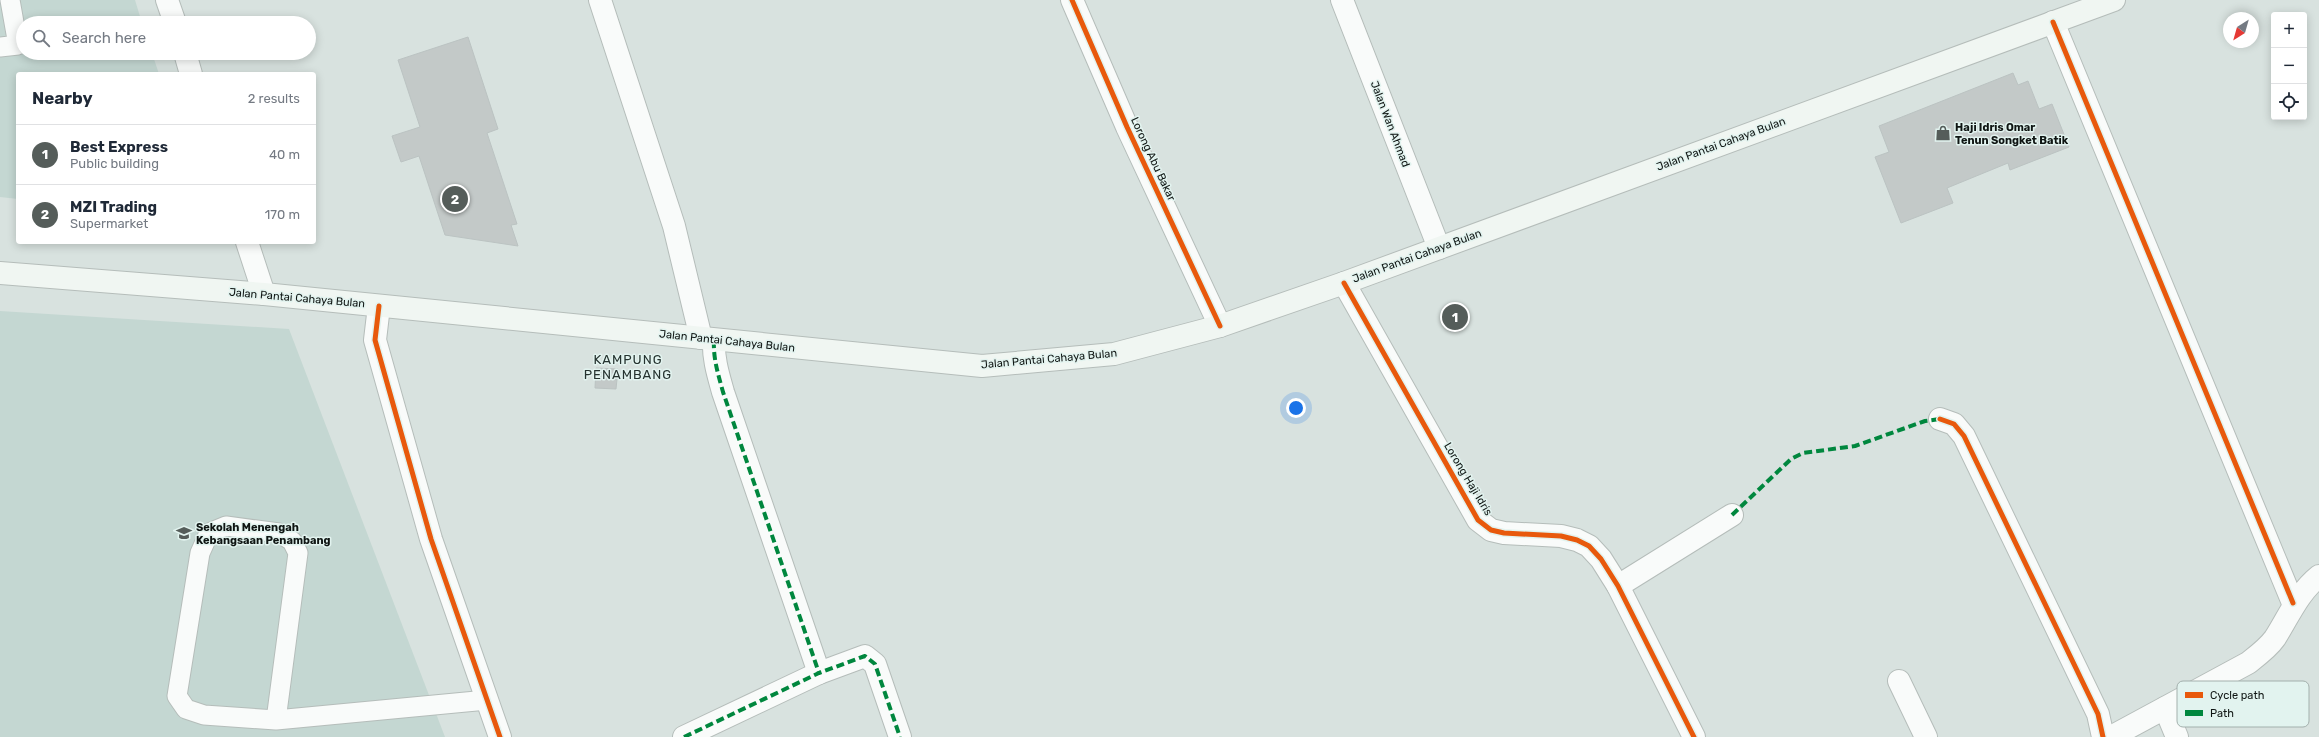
<!DOCTYPE html>
<html lang="en">
<head>
<meta charset="utf-8">
<style>
  body { margin:0; font-family:Rubik,sans-serif; background:#f2f2f3; color:#1f2937 }
  .controls { position:absolute; right:12px; top:12px; display:grid; overflow:hidden; border-radius:4px; box-shadow:0 2px 10px #0003 }
  .controls button { width:36px; height:36px; display:grid; place-items:center; padding:0; border:0; border-bottom:1px solid #e0e1e3; background:#fff; color:#1f2937; font:20px sans-serif }
  .compass { position:absolute; left:2223px; top:12px; width:36px; height:36px; border-radius:50%; background:#fff; box-shadow:0 2px 10px #0003; rotate:217deg }
  .you { position:absolute; left:1296px; top:408px; width:14px; height:14px; margin:-10px; border:3px solid #fff; border-radius:50%; background:#1a73e8; box-shadow:0 0 0 6px #1a73e833 }
  .badge { display:grid; place-items:center; width:26px; height:26px; border-radius:50%; background:#555d5a; color:#fff; font-size:13px; font-weight:700 }
  .pin { position:absolute; translate:-50% -50%; border:2px solid #fff; box-shadow:0 1px 4px #0006 }
  .list { margin:0; padding:0; list-style:none }
  h2 { display:flex; justify-content:space-between; align-items:center; height:52px; margin:0; padding:0 16px; font-size:17px }
  h2 small { font-size:13px; font-weight:400; color:#747a83 }
  .list li { display:grid; grid-template-columns:26px 1fr auto; gap:12px; align-items:center; box-sizing:border-box; height:60px; padding:0 16px; border-top:1px solid #e0e1e3 }
  .list b { display:block; font-size:15px; white-space:nowrap }
  .list p { margin:0; font-size:13px; white-space:nowrap; color:#747a83 }
  .list em { font-size:13px; font-style:normal; color:#747a83 }
  .icon { flex:none; width:22px; height:22px; fill:none; stroke:currentColor; stroke-width:2; stroke-linecap:round; stroke-linejoin:round }
  .map { position:relative; flex:none; width:2319px; height:737px; overflow:hidden }
  .search { position:absolute; background:#fff; box-shadow:0 2px 10px #0003; left:16px; top:16px; width:300px; height:44px; display:flex; align-items:center; gap:10px; box-sizing:border-box; padding:0 14px; border-radius:22px; color:#747a83; font-size:15px }
  .panel { position:absolute; background:#fff; box-shadow:0 2px 10px #0003; left:16px; top:72px; width:300px; height:172px; border-radius:4px }
  .map>svg:first-child { display:block }
</style>
</head>
<body>
<div class="map">
<svg width="2319" height="737" viewBox="0 0 2319 737">
  <rect width="100%" height="100%" fill="#d8e2df"/>
  <g fill="#c4d7d2">
    <path d="M 0,0 L 135,0 L 142,23 L 23,23 L 23,53 L 152,53 L 159,74 L 18,74 L 18,199 L 0,197 Z"/>
    <path d="M 0,311 L 289,329 L 445,737 L 0,737 Z"/>
  </g>
  <g fill="#c3c9c8" stroke="#bbc3c2">
    <path d="M 468,37 L 498,129 L 487,133 L 517,224 L 511,225 L 518,246 L 445,235 L 419,156 L 401,162 L 392,136 L 420,127 L 398,60 Z"/>
    <path d="M 2013,73 L 2018,85 L 2028,81 L 2039,109 L 2052,104 L 2069,147 L 2010,170 L 2008,163 L 1947,188 L 1953,203 L 1901,223 L 1875,157 L 1889,152 L 1879,126 Z"/>
    <path d="M 596,368 L 618,369 L 616,389 L 595,388 Z"/>
  </g>
  <g fill="none" stroke-linecap="round" stroke-linejoin="round">
    <defs>
      <g id="lane">
        <path d="M 0,47 L 18,45 L 10,0"/>
        <path d="M 276,720 L 298,553 L 292,541 L 279,533 L 226,526 L 209,533 L 200,553 L 177,696 L 186,709 L 204,715 L 276,720 L 487,700"/>
      </g>
      <g id="street">
        <path d="M 167,0 L 175,23"/>
        <path d="M 600,0 L 674,226 L 701,338"/>
        <path d="M 1072,0 L 1127,127 L 1220,326"/>
        <path d="M 1342,0 L 1439,248"/>
        <path d="M 2053,22 L 2293,603"/>
        <path d="M 185,53 L 191,74"/>
        <path d="M 247,242 L 264,294"/>
        <path d="M 1344,283 L 1478,520 L 1491,530 L 1504,533 L 1561,536 L 1577,540 L 1589,546 L 1601,559 L 1618,586 L 1694,737"/>
        <path d="M 379,306 L 375,340 L 431,539 L 500,737"/>
        <path d="M 714,340 C 713,358 718,374 723,392 L 819,673"/>
        <path d="M 1940,419 L 1954,424 L 1964,436 L 2098,714 L 2103,737"/>
        <path d="M 1618,586 L 1732,515"/>
        <path d="M 1899,681 L 1926,737"/>
        <path d="M 2165,708 L 2177,737"/>
        <path d="M 684,737 L 819,673 L 865,656 L 875,664 L 900,737"/>
        <path d="M 2111,737 L 2248,663 C 2257,656 2268,648 2275,638 C 2289,616 2298,593 2319,576"/>
      </g>
      <path id="secondary" d="M 0,273 L 264,294 L 982,366 L 1114,354 L 1220,326 L 1344,283 L 2114,0"/>
    </defs>
    <use href="#lane" stroke="#b5bdba" stroke-width="21"/>
    <use href="#street" stroke="#b5bdba" stroke-width="24"/>
    <use href="#secondary" stroke="#b5bdba" stroke-width="24"/>
    <use href="#lane" stroke="#f9fbfa" stroke-width="19"/>
    <use href="#street" stroke="#f9fbfa" stroke-width="22"/>
    <use href="#secondary" stroke="#f0f6f2" stroke-width="22"/>
    <g stroke="#00873e" stroke-width="4" stroke-dasharray="8 4" stroke-linecap="butt">
      <path d="M 714,340 C 713,358 718,374 723,392 L 819,673"/>
      <path d="M 1732,515 L 1791,459 L 1803,453 L 1855,446 L 1925,421 L 1940,419"/>
      <path d="M 684,737 L 819,673 L 865,656 L 875,664 L 900,737"/>
    </g>
    <defs>
      <g id="cycleway">
        <path d="M 1072,0 L 1127,127 L 1220,326"/>
        <path d="M 2053,22 L 2293,603"/>
        <path d="M 1344,283 L 1478,520 L 1491,530 L 1504,533 L 1561,536 L 1577,540 L 1589,546 L 1601,559 L 1618,586 L 1694,737"/>
        <path d="M 379,306 L 375,340 L 431,539 L 500,737"/>
        <path d="M 1940,419 L 1954,424 L 1964,436 L 2098,714 L 2103,737"/>
      </g>
    </defs>
    <use href="#cycleway" stroke="#e2f3ef" stroke-width="8"/>
    <use href="#cycleway" stroke="#e8590c" stroke-width="5"/>
  </g>
  <defs>
    <symbol id="shop-bare" viewBox="-9 -9 18 18"><path d="M-5-2.5h2.3a2.7 3.5 0 0 1 5.4 0H5L5.5 6h-11ZM-1.5-2.5h3a1.5 2.3 0 0 0-3 0Z" fill="#555d5a" stroke="#e2f3ef" stroke-width="2.5" paint-order="stroke"/></symbol>
    <symbol id="school-bare" viewBox="-9 -9 18 18"><path d="M0-5L7-2L0 1L-7-2ZM-4 1L0 2.5L4 1V4Q0 6-4 4Z" fill="#555d5a" stroke="#e2f3ef" stroke-width="2.5" paint-order="stroke"/></symbol>
  </defs>
  <g fill-rule="evenodd">
    <use href="#shop-bare" x="1932" y="122" width="22" height="22"/>
    <use href="#school-bare" x="173" y="522" width="22" height="22"/>
  </g>
  <g text-anchor="middle" dominant-baseline="central" stroke-width="3" stroke-linejoin="round" paint-order="stroke">
    <g font-size="11" fill="#0f1513" stroke="#e2f3ef">
      <text transform="translate(1390 124) rotate(69)">Jalan Wan Ahmad</text>
      <text transform="translate(1721 144) rotate(-20)">Jalan Pantai Cahaya Bulan</text>
      <text transform="translate(1153 159) rotate(65)">Lorong Abu Bakar</text>
      <text transform="translate(1417 256) rotate(-20)">Jalan Pantai Cahaya Bulan</text>
      <text transform="translate(297 298) rotate(5)">Jalan Pantai Cahaya Bulan</text>
      <text transform="translate(727 341) rotate(6)">Jalan Pantai Cahaya Bulan</text>
      <text transform="translate(1049 359) rotate(-5)">Jalan Pantai Cahaya Bulan</text>
      <text transform="translate(1468 479) rotate(59)">Lorong Haji Idris</text>
    </g>
    <g font-size="11" font-weight="bold" fill="#0f1513" stroke="#e2f3ef" text-anchor="start">
      <text x="1955" y="127">Haji Idris Omar<tspan x="1955" dy="13">Tenun Songket Batik</tspan></text>
      <text x="196" y="527">Sekolah Menengah<tspan x="196" dy="13">Kebangsaan Penambang</tspan></text>
    </g>
    <g font-size="13" letter-spacing="1" fill="#25322f" stroke="#e2f3ef">
      <text x="628" y="359">KAMPUNG<tspan x="628" dy="15">PENAMBANG</tspan></text>
    </g>
  </g>
  <rect x="2177" y="681" width="132" height="46" rx="6" fill="#e2f3ef" stroke="#a3b0ad" stroke-width="1"/>
  <rect x="2185" y="692" width="18" height="6" fill="#e8590c"/>
  <rect x="2185" y="710" width="18" height="6" fill="#00873e"/>
  <g font-size="11" fill="#0f1513">
    <text x="2210" y="699">Cycle path</text>
    <text x="2210" y="717">Path</text>
  </g>
</svg>
<div class="controls">
<button>+</button>
<button>−</button>
<button><svg class="icon" aria-label="locate" viewBox="0 0 24 24"><circle cx="12" cy="12" r="6"/><path d="M12 2v4M12 18v4M2 12h4M18 12h4"/></svg></button>
</div>
<svg class="compass" viewBox="-18 -18 36 36"><path d="M0-13l5 13h-10z" fill="#e53935"/><path d="M0 13l5-13h-10z" fill="#747a83"/></svg>
<div class="you"></div>
<div class="pin badge" style="left:1455px;top:317px">1</div>
<div class="pin badge" style="left:455px;top:199px">2</div>
<div class="search"><svg class="icon" aria-label="search" viewBox="0 0 24 24"><circle cx="10" cy="10" r="6"/><path d="M15 15l6 6"/></svg>Search here</div>
<section class="panel">
<h2>Nearby<small>2 results</small></h2>
<ul class="list">
<li><span class="badge">1</span><div><b>Best Express</b><p>Public building</p></div><em>40 m</em></li>
<li><span class="badge">2</span><div><b>MZI Trading</b><p>Supermarket</p></div><em>170 m</em></li>
</ul>
</section>
</div>
</body>
</html>
